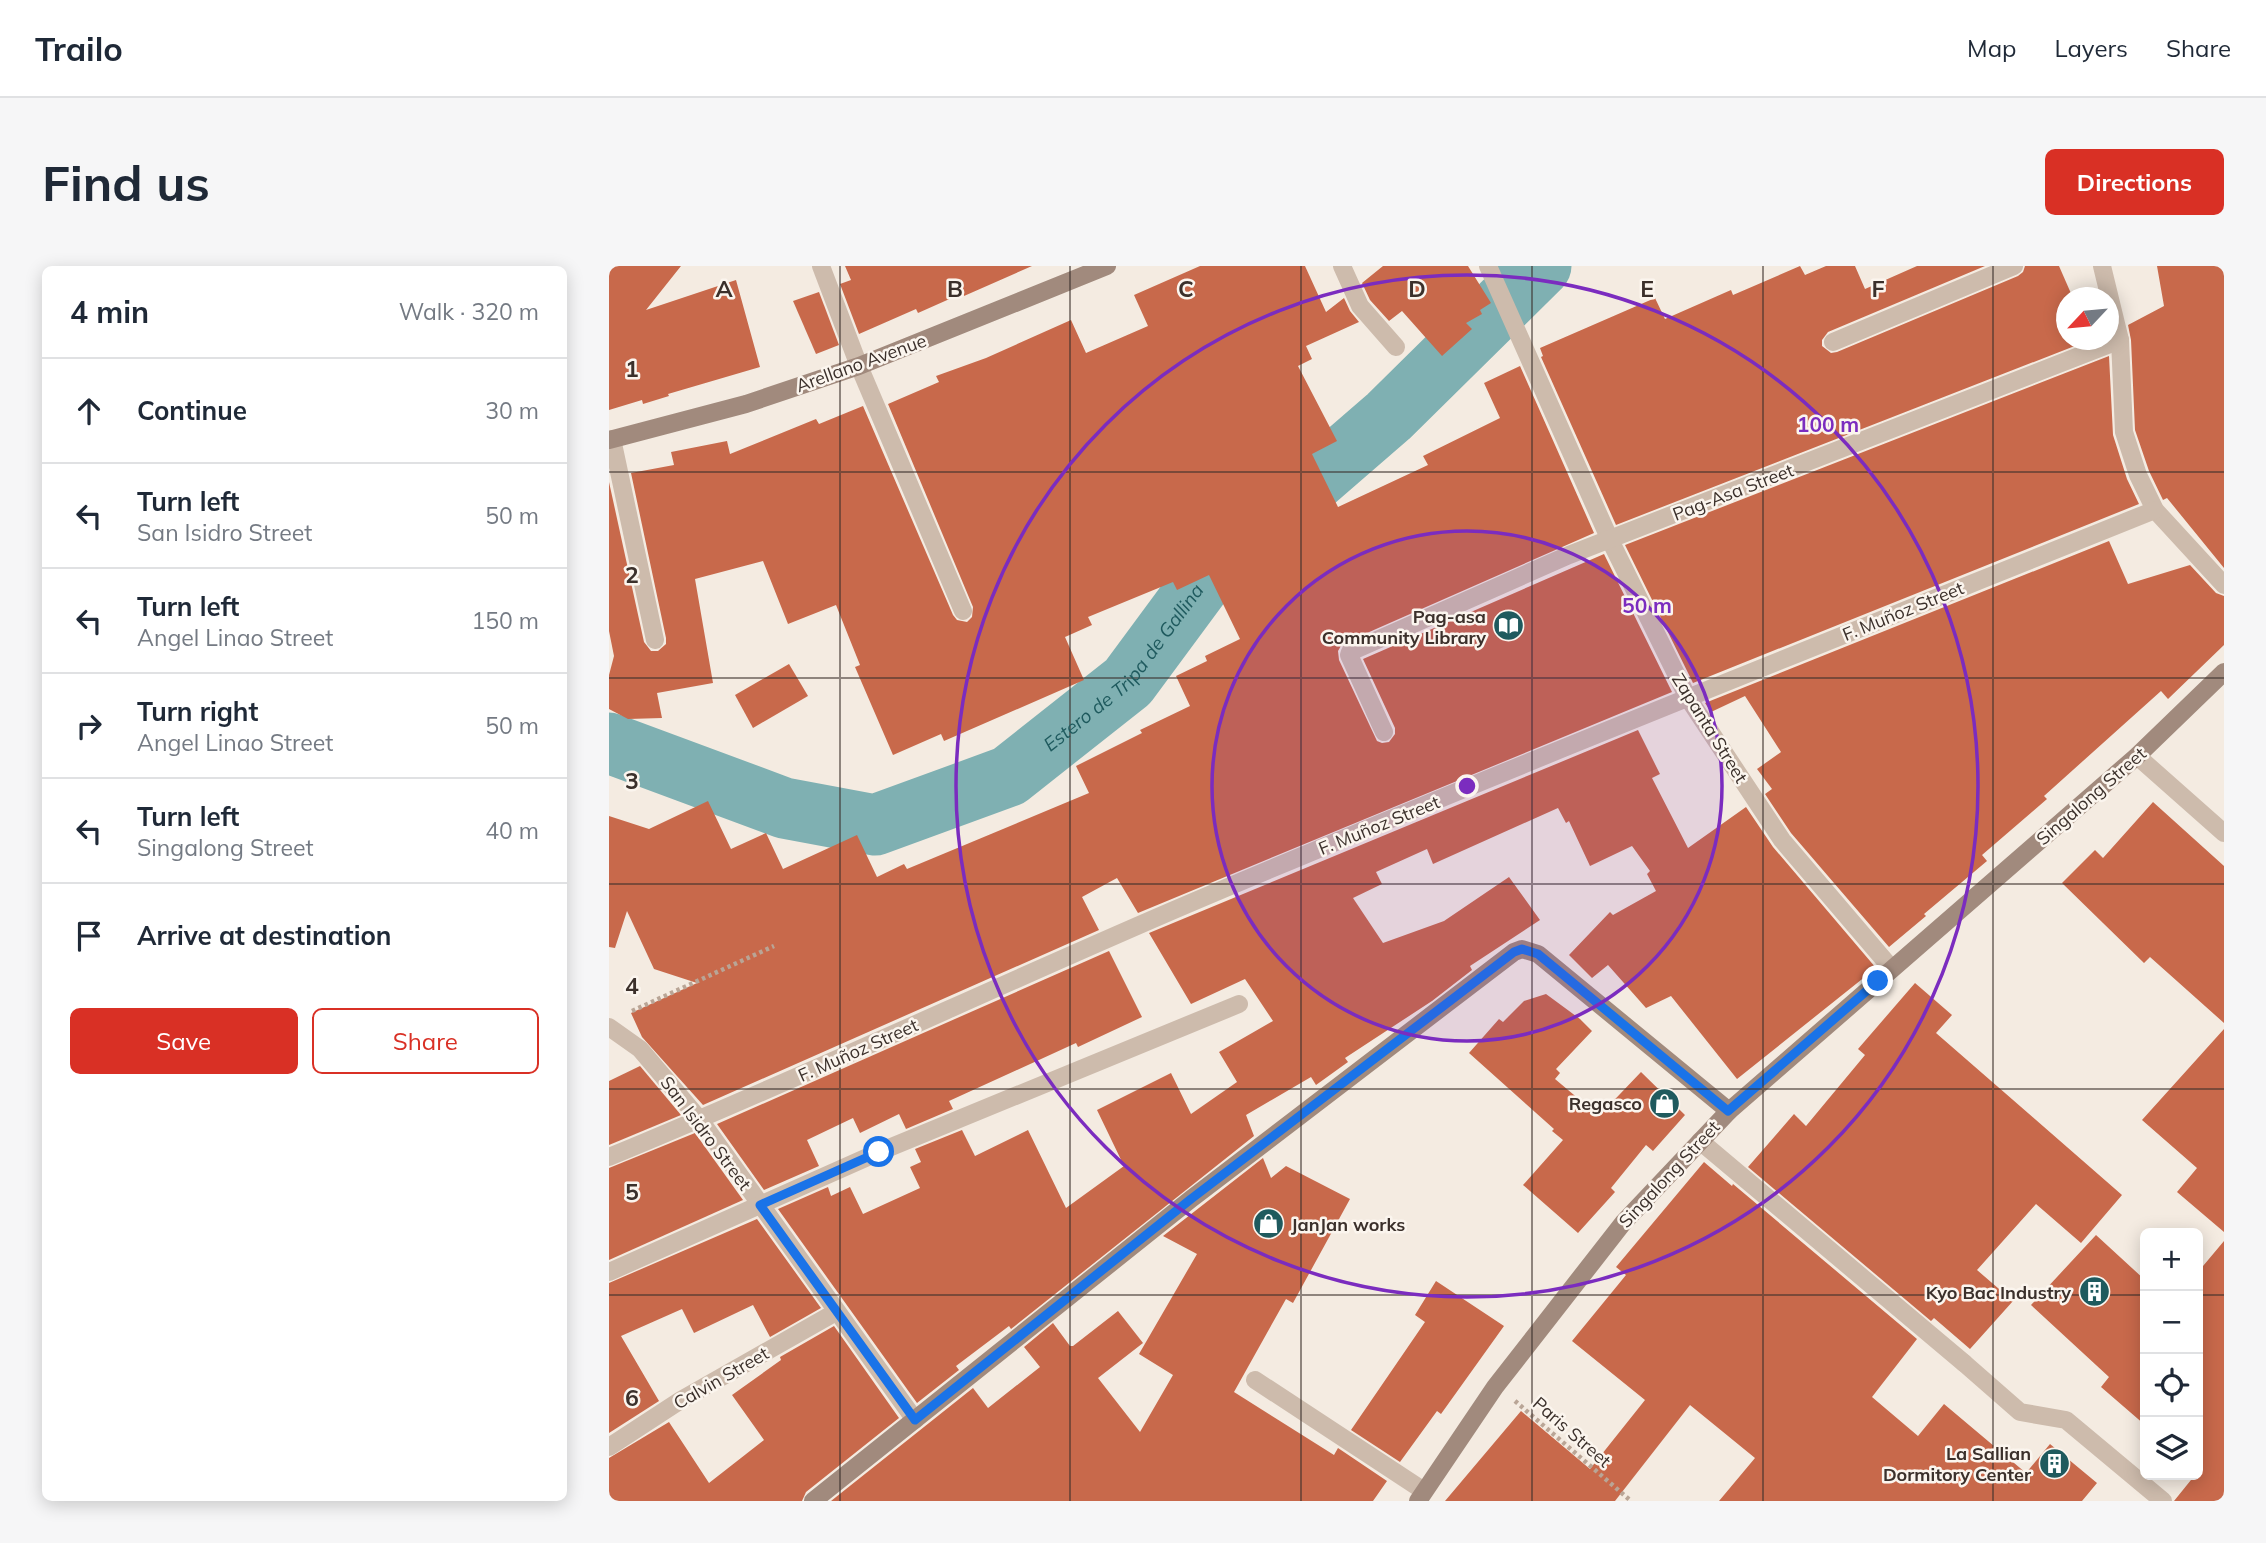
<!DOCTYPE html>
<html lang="en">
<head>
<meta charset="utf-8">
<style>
  body { margin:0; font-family:Mulish,sans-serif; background:#f6f6f7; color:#1f2937 }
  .controls { position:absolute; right:21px; bottom:21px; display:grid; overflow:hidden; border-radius:10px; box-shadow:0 4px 18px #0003 }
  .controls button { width:63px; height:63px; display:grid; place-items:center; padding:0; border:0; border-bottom:2px solid #e0e1e3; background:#fff; color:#1f2937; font:35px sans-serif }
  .compass { position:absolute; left:1447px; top:21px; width:63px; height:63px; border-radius:50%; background:#fff; box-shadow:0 4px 18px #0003; rotate:244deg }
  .stop { position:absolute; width:21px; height:21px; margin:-16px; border:5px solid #1a73e8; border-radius:50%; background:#fff }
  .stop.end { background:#1a73e8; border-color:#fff; box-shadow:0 2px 7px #0008 }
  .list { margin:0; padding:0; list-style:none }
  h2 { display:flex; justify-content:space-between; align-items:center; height:91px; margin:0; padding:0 28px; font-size:30px }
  h2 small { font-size:23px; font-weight:400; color:#747a83 }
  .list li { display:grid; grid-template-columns:46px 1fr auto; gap:21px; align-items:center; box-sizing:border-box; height:105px; padding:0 28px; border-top:2px solid #e0e1e3 }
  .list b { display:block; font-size:26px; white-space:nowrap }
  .list p { margin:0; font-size:23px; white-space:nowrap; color:#747a83 }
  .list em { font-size:23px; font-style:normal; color:#747a83 }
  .actions { display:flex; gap:14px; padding:21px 28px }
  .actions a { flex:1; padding:16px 0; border:2px solid #d93025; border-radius:10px; text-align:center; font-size:24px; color:#d93025 }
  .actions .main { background:#d93025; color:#fff }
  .icon { flex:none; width:38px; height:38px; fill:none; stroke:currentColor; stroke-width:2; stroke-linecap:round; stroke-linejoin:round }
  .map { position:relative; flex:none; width:1615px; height:1235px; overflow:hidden; border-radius:10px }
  header { display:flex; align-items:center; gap:42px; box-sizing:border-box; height:98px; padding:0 35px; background:#fff; border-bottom:2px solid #e0e1e3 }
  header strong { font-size:33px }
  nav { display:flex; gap:38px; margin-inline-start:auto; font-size:24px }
  .intro { display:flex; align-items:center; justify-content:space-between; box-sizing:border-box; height:168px; padding:0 42px }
  h1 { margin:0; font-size:49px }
  .button { padding:18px 32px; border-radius:10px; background:#d93025; color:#fff; font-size:24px; font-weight:700 }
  main { display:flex; gap:42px; padding:0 42px }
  aside { flex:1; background:#fff; border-radius:10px; box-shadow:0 4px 18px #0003 }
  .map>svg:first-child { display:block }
</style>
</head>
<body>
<header>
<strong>Trailo</strong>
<nav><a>Map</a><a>Layers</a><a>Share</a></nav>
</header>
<div class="intro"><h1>Find us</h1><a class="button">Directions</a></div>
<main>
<aside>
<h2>4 min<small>Walk · 320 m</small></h2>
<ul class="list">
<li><svg class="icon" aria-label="ahead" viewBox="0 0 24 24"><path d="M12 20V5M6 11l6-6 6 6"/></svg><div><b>Continue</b></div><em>30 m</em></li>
<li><svg class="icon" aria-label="left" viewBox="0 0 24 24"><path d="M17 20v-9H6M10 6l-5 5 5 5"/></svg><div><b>Turn left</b><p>San Isidro Street</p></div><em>50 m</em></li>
<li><svg class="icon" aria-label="left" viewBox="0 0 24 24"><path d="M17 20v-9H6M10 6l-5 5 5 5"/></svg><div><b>Turn left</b><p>Angel Linao Street</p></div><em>150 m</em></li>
<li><svg class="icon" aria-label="right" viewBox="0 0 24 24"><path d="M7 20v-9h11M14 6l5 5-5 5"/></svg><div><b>Turn right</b><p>Angel Linao Street</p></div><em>50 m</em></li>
<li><svg class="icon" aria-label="left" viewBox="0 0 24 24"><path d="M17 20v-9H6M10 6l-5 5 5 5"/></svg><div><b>Turn left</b><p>Singalong Street</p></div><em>40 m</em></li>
<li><svg class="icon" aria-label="arrive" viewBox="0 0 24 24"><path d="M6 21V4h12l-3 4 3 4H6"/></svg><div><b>Arrive at destination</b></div></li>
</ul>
<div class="actions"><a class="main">Save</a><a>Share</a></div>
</aside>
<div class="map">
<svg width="1615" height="1235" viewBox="0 0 1615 1235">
  <rect width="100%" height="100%" fill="#f4ebe1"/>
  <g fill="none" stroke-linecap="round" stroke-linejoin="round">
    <path stroke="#7fb0b2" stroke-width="61" id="s1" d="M 0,477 L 175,542 L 266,559 L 400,510 L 519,416 L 601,305 L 780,150 L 932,0"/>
  </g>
  <g fill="#c8694b">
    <path d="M 0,0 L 72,0 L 37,44 L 127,14 L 151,101 L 59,128 L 60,130 L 34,138 L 33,134 L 0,144 Z"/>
    <path d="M 236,0 L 423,0 L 355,30 L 354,27 L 309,47 L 307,43 L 250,68 L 231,18 L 242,14 Z"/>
    <path d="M 591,0 L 696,0 L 717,46 L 735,32 L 741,45 L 750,56 L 697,80 L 703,93 L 689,100 L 728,175 L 703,188 L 729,241 L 819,199 L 814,190 L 891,152 L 875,117 L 911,100 L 985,267 L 733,378 L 729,385 L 730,394 L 768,475 L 773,477 L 780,476 L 786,468 L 786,462 L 754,393 L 995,288 L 1063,426 L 529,647 L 508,612 L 473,631 L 490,664 L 94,839 L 33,771 L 22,747 L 88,717 L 45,703 L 18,645 L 6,682 L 0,681 L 0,550 L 40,563 L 99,535 L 122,583 L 157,567 L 174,603 L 248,569 L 268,611 L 295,598 L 298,603 L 480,527 L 467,500 L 533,467 L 531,464 L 581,440 L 567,410 L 598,395 L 596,390 L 631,373 L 600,309 L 568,324 L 564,316 L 479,351 L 483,359 L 456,371 L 475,414 L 335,475 L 332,468 L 284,489 L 246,401 L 251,399 L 227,339 L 179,358 L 154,295 L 86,313 L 104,417 L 48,427 L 53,452 L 19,453 L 0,443 L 0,409 L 5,390 L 0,365 L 0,216 L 35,376 L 42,385 L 49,385 L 57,378 L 57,372 L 22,207 L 65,199 L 62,186 L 118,175 L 121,188 L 207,153 L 210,158 L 254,140 L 344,349 L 348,354 L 358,356 L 363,351 L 364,341 L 279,138 L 330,116 L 327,110 L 377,92 L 462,54 L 477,87 L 539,60 L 525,29 Z"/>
    <path d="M 774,0 L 859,0 L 882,37 L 871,44 L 873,48 L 857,57 L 863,63 L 833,90 L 793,45 L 780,55 L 761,34 L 753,17 Z"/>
    <path d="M 1191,0 L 1196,9 L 1217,0 L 1246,0 L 1256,23 L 1308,0 L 1376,0 L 1219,66 L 1213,74 L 1213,80 L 1222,87 L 1228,86 L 1409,10 L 1414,6 L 1416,0 L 1450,0 L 1464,32 L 1458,32 L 1458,74 L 1481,74 L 1007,259 L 932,91 L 934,90 L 931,82 L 1046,32 L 1056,53 L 1122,24 L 1124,29 Z"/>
    <path d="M 1548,0 L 1615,0 L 1615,302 L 1558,232 L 1554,234 L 1540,205 L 1526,164 L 1522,74 L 1519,59 L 1555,40 Z"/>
    <path d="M 210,26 L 230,79 L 207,88 L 184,35 Z"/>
    <path d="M 1500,90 L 1504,169 L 1518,213 L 1530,238 L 1084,417 L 1016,279 Z"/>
    <path d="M 1500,275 L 1519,318 L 1581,299 L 1607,327 L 1615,330 L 1615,379 L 1559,433 L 1552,425 L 1435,530 L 1438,533 L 1373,589 L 1378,595 L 1315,648 L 1317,650 L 1280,681 L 1182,567 L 1156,528 L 1163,523 L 1148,503 L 1172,486 L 1136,430 L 1102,446 L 1096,437 Z"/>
    <path d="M 180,398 L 199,430 L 144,462 L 126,429 Z"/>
    <path d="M 1029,464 L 1051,508 L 1043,512 L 1079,582 L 1137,541 L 1164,581 L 1267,702 L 1128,813 L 1062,730 L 1037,742 L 999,699 L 983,712 L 960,689 L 1001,646 L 1004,649 L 1047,625 L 1038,608 L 1041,605 L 1023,580 L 981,600 L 960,555 L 957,557 L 949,542 L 824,598 L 818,583 L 767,606 L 773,618 L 744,632 L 774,677 L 835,655 L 900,611 L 931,654 L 861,700 L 863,704 L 823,735 L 736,792 L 739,796 L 707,819 L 702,811 L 637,849 L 645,870 L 402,1063 L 400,1060 L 347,1100 L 350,1104 L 308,1137 L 169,943 L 219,921 L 222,930 L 241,921 L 254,948 L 311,922 L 301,901 L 312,896 L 306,883 L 353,864 L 366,890 L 419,864 L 457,942 L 515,900 L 488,844 L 562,807 L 582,848 L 628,816 L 610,786 L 664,755 L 636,713 L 582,738 L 540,667 Z"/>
    <path d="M 1544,536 L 1615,600 L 1615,757 L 1541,691 L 1535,697 L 1453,617 L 1486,584 L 1494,592 Z"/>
    <path d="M 500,685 L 533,751 L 469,781 L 467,777 L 340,835 L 344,843 L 297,863 L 290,848 L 251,867 L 244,852 L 198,874 L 210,900 L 155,924 L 108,858 Z"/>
    <path d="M 1306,717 L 1343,749 L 1327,767 L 1513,929 L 1472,977 L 1427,938 L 1368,1004 L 1404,1035 L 1361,1083 L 1325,1052 L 1322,1055 L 1139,901 L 1185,848 L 1197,860 L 1256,789 L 1249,783 Z"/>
    <path d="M 937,728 L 971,753 L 983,765 L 947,803 L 951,807 L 946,813 L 990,850 L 1032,806 L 1076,849 L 1044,885 L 1037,879 L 1002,922 L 1006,926 L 969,967 L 914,919 L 954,874 L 943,865 L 945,863 L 860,787 L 890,753 L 894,756 L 915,735 Z"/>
    <path d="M 1615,763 L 1615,966 L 1568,926 L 1588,902 L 1533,854 Z"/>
    <path d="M 31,800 L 72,849 L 0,879 L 0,815 Z"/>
    <path d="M 86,867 L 134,934 L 0,994 L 0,902 Z"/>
    <path d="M 654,892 L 662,912 L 677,900 L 741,933 L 684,1037 L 677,1033 L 625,1126 L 725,1189 L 729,1182 L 778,1215 L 764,1235 L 222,1235 L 364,1122 L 379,1142 L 431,1101 L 415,1081 L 444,1057 L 461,1080 L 464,1080 L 509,1045 L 534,1077 L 489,1112 L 531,1166 L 564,1109 L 530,1088 L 588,988 L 554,970 Z"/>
    <path d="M 1095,896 L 1123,920 L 1124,918 L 1308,1073 L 1263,1131 L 1309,1170 L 1335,1138 L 1417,1207 L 1441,1178 L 1488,1217 L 1473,1235 L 1110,1235 L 1146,1192 L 1081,1139 L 1006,1235 L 836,1235 L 912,1145 L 981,1203 L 1036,1134 L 963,1075 L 1017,1009 L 1007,1001 Z"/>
    <path d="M 148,953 L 212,1042 L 161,1071 L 144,1039 L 85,1067 L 73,1043 L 12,1070 L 50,1135 L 0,1167 L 0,1017 Z"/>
    <path d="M 1487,969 L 1536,1014 L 1536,1159 L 1492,1121 L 1500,1111 L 1422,1039 Z"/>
    <path d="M 1615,975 L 1615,1235 L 1565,1235 L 1586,1209 L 1589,1209 L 1590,1204 L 1589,1006 Z"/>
    <path d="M 827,1015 L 895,1060 L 832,1148 L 828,1145 L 791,1196 L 742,1164 L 816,1056 L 806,1049 Z"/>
    <path d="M 225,1060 L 290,1152 L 197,1226 L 193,1235 L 0,1235 L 0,1192 L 60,1156 L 100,1217 L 155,1174 L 123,1129 L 172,1094 L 171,1091 Z"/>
  </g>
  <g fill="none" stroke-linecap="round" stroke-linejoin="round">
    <g stroke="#b9a596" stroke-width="4.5" stroke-dasharray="3.5 3.5" stroke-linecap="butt">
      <path d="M 23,745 L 165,680"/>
      <path d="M 906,1135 L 1022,1235"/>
    </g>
    <g stroke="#cdbbac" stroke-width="18">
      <path d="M 733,0 L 751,40 L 787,81"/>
      <path d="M 879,0 L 1001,274 L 1079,432 L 1173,574 L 1283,703"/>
      <path d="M 1224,76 L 1405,0"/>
      <path d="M 3,173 L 46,374"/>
      <path d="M 775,466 L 740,389 L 741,386 L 960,289 L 1511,74"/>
      <path d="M 1091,875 L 1355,1097"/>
      <path d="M 646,1114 L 815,1225"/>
    </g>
    <g stroke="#cdbbac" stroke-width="18">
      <path d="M 212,0 L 250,100 L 354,345"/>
      <path d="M 1493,0 L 1511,74 L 1515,166 L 1529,209 L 1546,244 L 1615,319"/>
      <path d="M 1528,490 L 1615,567"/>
      <path d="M 0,761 L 31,783 L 91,854 L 306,1154"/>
      <path d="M 0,891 C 195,811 385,721 579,638 C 899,502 1223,374 1546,244"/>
      <path d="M 0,1006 L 270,886 L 630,738"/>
      <path d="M 1355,1097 L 1411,1146 L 1457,1154 L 1554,1235"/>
      <path d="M 0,1181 L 72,1134 L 227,1046"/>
    </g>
    <g stroke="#a18a7d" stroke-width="18">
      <path d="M 0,174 L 137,138 L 250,100 L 498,0"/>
      <path d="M 204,1235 L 582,933 L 905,686 L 913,683 L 929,688 L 1120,845"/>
      <path d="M 809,1235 L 886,1121 L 1014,957 L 1120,845 L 1528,490 L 1615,406"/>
    </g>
  </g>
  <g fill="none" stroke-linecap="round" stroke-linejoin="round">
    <path stroke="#1a73e8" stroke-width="9" d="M 270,886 L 151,939 L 306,1154 L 582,933 L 905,686 L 913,683 L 929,688 L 1119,845 L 1269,715"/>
  </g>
  <path fill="none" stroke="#3b302b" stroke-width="2" stroke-opacity="0.55" d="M 231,0 L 231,1235M 461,0 L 461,1235M 692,0 L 692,1235M 923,0 L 923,1235M 1154,0 L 1154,1235M 1384,0 L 1384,1235M 0,206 L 1615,206M 0,412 L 1615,412M 0,618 L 1615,618M 0,823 L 1615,823M 0,1029 L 1536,1029M 1589,1029 L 1615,1029"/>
  <circle cx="858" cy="520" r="255" fill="#7b2cbf" fill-opacity=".12"/>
  <g fill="none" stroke="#7b2cbf" stroke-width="3.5">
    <circle cx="858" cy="520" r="255"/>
    <circle cx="858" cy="520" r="511"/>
  </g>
  <defs>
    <symbol id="library-disc" viewBox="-11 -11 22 22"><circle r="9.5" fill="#1f5a5e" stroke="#fbf5ee"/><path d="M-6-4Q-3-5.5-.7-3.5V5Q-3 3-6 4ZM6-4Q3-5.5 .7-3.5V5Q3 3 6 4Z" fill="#fff"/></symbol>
    <symbol id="shop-disc" viewBox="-11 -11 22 22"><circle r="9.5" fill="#1f5a5e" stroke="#fbf5ee"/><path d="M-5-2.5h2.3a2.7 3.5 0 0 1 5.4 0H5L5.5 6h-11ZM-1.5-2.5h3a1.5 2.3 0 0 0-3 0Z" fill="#fff"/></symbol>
    <symbol id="building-disc" viewBox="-11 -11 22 22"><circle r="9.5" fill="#1f5a5e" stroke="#fbf5ee"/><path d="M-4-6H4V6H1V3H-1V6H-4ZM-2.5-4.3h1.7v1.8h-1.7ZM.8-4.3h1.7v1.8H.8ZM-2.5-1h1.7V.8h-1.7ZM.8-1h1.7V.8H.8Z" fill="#fff"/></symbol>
  </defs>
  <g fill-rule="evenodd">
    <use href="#library-disc" x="882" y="342" width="35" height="35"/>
    <use href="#shop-disc" x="1038" y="820" width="35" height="35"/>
    <use href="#shop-disc" x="642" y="940" width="35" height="35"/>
    <use href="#building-disc" x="1468" y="1008" width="35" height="35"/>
    <use href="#building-disc" x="1428" y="1180" width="35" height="35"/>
  </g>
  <g text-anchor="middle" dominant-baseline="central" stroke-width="5" stroke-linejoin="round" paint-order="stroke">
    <g font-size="18" fill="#3b302b" stroke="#fbf5ee">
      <text transform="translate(252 97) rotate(-20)">Arellano Avenue</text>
      <text transform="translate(1124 226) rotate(-21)">Pag-Asa Street</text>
      <text transform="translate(1294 345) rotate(-22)">F. Muñoz Street</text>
      <text transform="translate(1101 462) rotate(58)">Zapanta Street</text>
      <text transform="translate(1482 530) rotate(-41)">Singalong Street</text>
      <text transform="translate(770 559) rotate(-22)">F. Muñoz Street</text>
      <text transform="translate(249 784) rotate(-24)">F. Muñoz Street</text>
      <text transform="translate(97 867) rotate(53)">San Isidro Street</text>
      <text transform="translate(1060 908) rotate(-47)">Singalong Street</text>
      <text transform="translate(112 1112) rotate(-30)">Calvin Street</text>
      <text transform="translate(963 1166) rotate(41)">Paris Street</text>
    </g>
    <g font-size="18" font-weight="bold" fill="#3b302b" stroke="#fbf5ee" text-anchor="end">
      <text x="877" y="350">Pag-asa<tspan x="877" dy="21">Community Library</tspan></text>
      <text x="1033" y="837">Regasco</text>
      <text x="682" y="958" text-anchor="start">JanJan works</text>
      <text x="1462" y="1026">Kyo Bac Industry</text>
      <text x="1422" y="1187">La Sallian<tspan x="1422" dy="21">Dormitory Center</tspan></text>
    </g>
    <g font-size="19" font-style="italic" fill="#1f5a5e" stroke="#fbf5ee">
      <text stroke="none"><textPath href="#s1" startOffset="581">Estero de Tripa de Gallina</textPath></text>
    </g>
  </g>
  <g font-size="23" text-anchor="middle" font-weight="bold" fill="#3b302b" stroke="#fbf5ee" stroke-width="5" stroke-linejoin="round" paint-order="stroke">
    <text x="115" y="31">A</text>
    <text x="346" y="31">B</text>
    <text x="577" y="31">C</text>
    <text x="808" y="31">D</text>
    <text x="1038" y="31">E</text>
    <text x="1269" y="31">F</text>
    <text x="23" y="111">1</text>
    <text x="23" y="317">2</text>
    <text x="23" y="523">3</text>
    <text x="23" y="728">4</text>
    <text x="23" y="934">5</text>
    <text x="23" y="1140">6</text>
  </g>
  <circle cx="858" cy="520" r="10" fill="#7b2cbf" stroke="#fbf5ee" stroke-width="3.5"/>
  <g font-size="21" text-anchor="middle" font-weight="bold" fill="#7b2cbf" stroke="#fbf5ee" stroke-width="5" stroke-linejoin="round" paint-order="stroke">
    <text x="1219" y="166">100 m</text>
    <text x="1038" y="347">50 m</text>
  </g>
</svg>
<div class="controls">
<button>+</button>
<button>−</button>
<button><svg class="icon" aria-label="locate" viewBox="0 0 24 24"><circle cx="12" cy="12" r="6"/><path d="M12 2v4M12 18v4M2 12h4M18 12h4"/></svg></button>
<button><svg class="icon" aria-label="layers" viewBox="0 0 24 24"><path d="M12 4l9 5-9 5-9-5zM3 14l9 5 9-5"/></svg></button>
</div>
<svg class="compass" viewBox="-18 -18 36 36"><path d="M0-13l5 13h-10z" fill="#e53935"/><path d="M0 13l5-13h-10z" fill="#747a83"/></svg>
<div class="stop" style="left:270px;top:886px"></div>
<div class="stop end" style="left:1269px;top:715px"></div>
</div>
</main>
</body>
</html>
